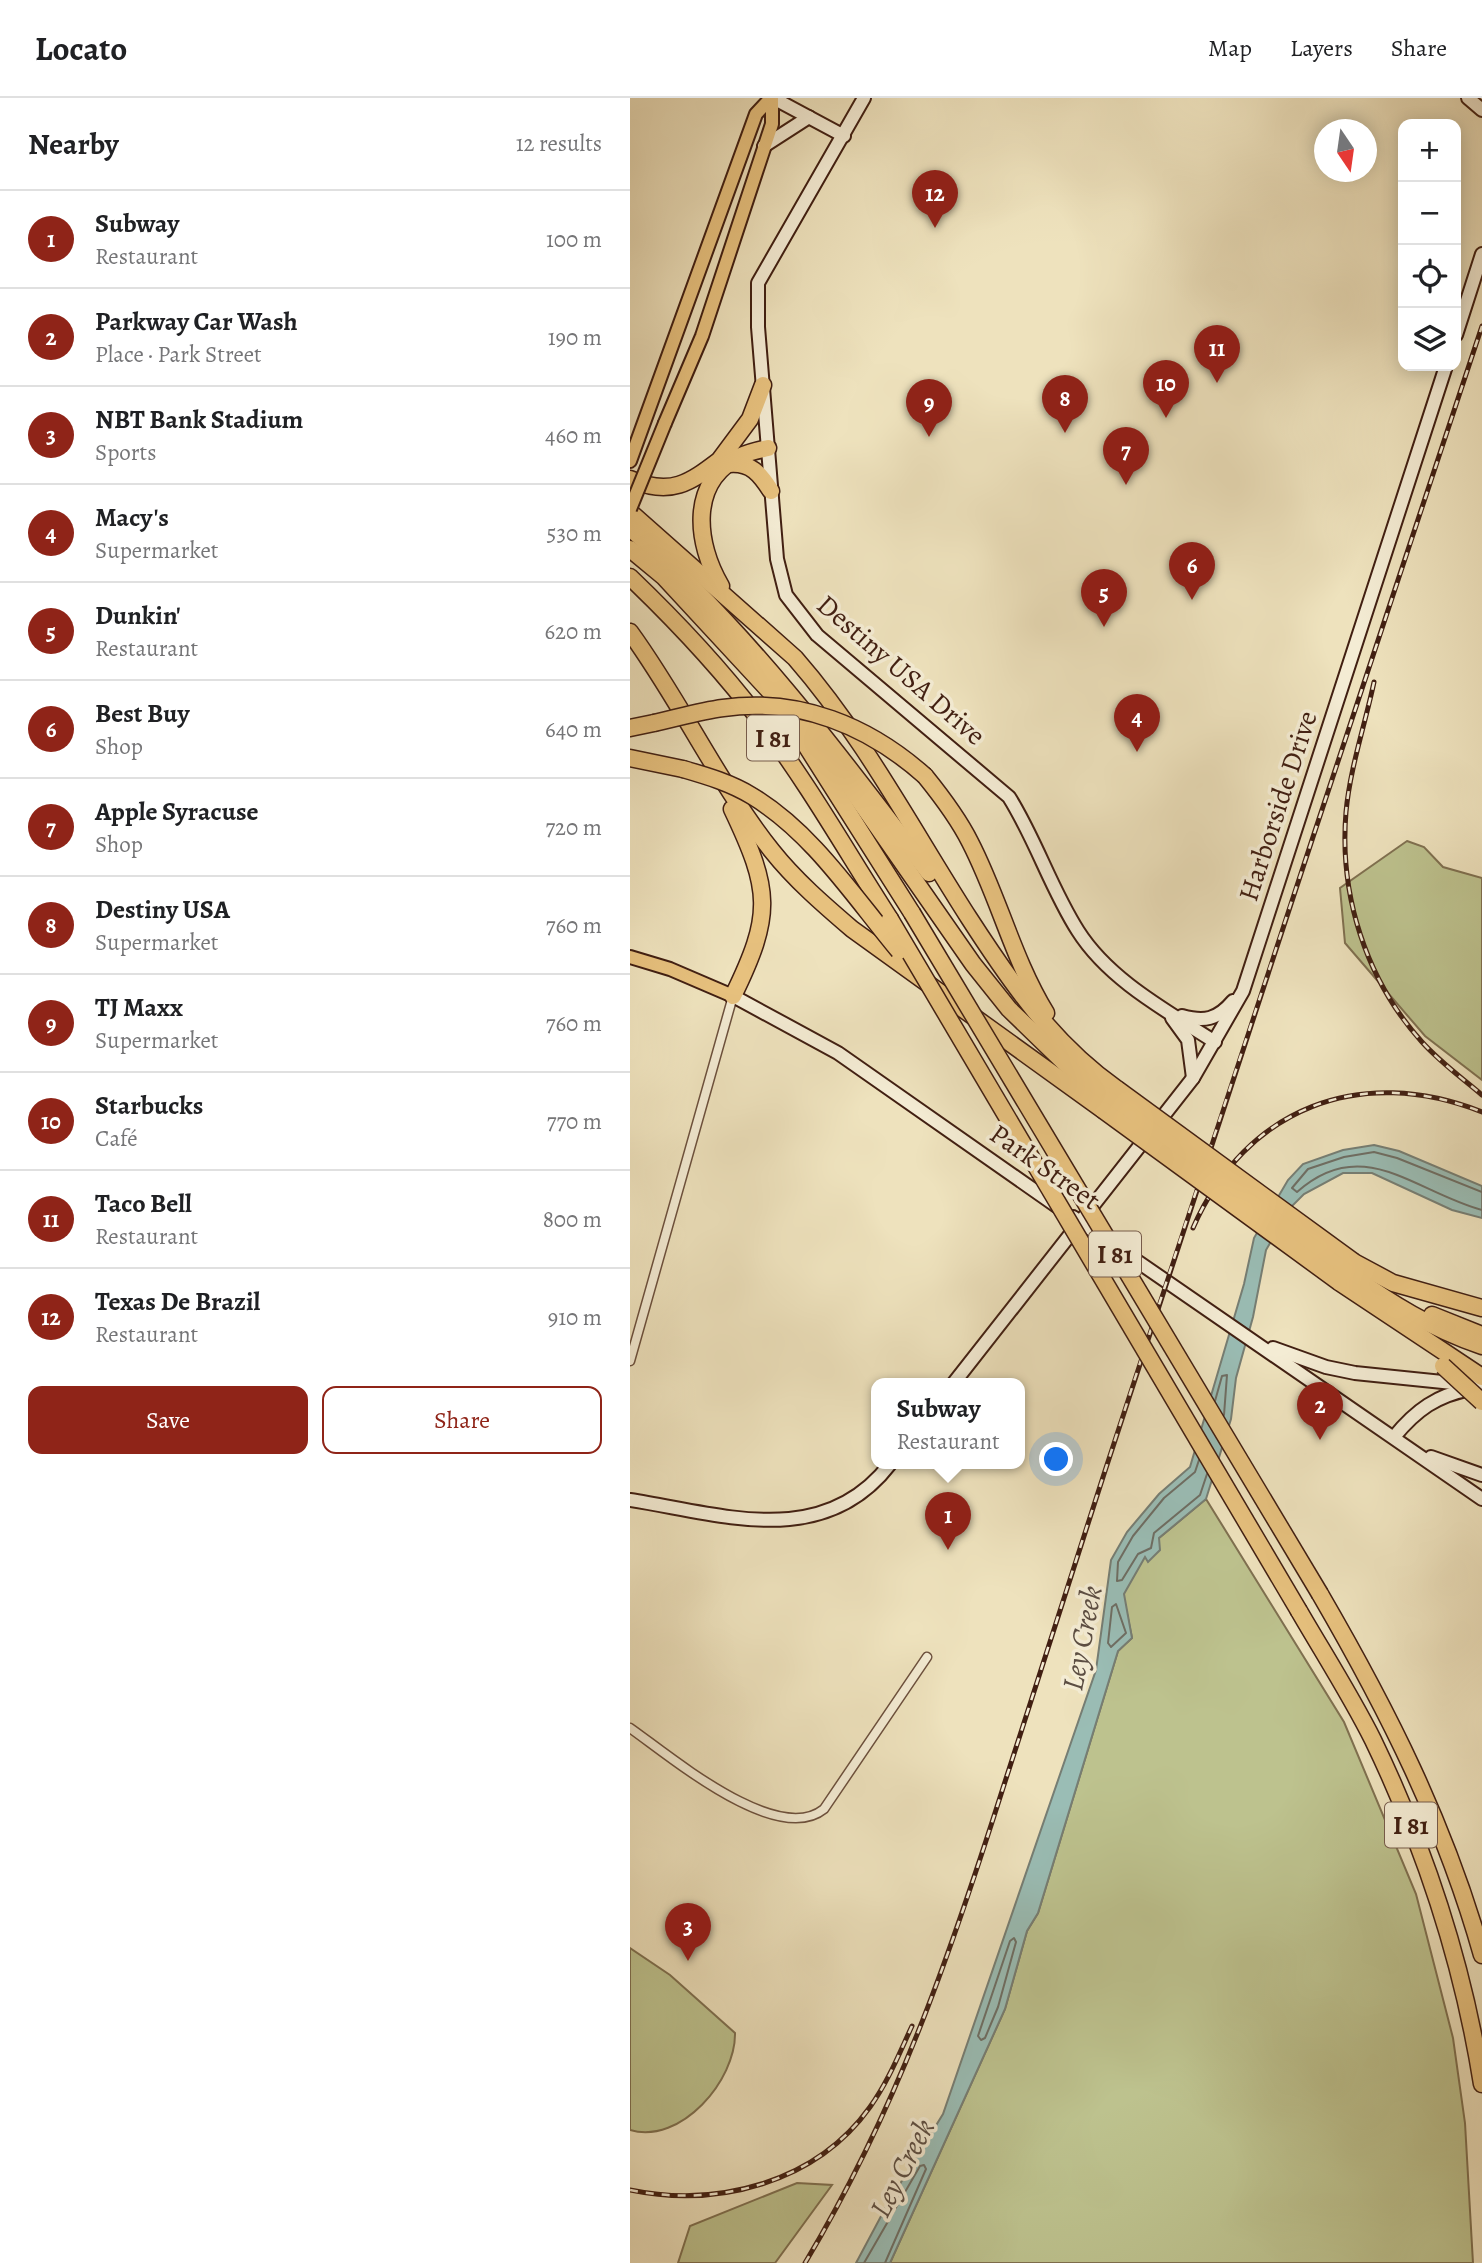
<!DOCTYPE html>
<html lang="en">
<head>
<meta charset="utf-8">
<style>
  body { margin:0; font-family:Alegreya,serif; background:#f2f2f2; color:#202124 }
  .controls { position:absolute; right:21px; top:21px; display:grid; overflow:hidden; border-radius:14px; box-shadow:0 4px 18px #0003 }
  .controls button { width:63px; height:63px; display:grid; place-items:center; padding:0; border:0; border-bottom:2px solid #e0e0e0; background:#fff; color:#202124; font:35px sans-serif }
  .compass { position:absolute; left:684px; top:21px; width:63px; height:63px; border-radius:50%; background:#fff; box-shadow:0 4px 18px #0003; rotate:167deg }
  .you { position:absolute; left:427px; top:1362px; width:24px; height:24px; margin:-18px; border:5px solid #fff; border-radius:50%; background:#1a73e8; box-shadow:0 0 0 10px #1a73e833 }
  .badge { display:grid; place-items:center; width:46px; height:46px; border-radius:50%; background:#8f2418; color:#fff; font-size:23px; font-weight:700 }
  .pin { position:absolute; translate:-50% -58px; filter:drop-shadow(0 2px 4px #0008) }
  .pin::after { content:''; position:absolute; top:37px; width:24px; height:21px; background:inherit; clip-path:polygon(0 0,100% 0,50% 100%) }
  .popup { position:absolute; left:241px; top:1280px; width:154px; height:91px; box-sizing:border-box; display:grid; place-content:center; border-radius:14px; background:#fff; filter:drop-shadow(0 2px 5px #0005); font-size:23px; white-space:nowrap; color:#757577 }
  .popup b { font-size:26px; color:#202124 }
  .popup::after { content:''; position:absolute; left:50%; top:100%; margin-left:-14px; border:14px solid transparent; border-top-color:#fff }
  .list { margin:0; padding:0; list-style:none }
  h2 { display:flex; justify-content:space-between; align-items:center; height:91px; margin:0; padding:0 28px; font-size:30px }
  h2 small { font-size:23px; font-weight:400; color:#757577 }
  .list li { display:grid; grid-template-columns:46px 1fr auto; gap:21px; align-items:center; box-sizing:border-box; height:98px; padding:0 28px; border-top:2px solid #e0e0e0 }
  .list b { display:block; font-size:26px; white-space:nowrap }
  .list p { margin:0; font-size:23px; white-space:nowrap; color:#757577 }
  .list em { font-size:23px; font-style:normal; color:#757577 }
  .actions { display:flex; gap:14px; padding:21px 28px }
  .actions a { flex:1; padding:16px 0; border:2px solid #8f2418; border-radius:14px; text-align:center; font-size:24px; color:#8f2418 }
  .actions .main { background:#8f2418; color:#fff }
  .icon { flex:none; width:38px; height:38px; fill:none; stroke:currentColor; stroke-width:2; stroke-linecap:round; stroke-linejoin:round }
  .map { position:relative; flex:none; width:852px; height:2165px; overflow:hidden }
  header { display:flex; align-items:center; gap:42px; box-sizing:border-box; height:98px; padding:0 35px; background:#fff; border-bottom:2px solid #e0e0e0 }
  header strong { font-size:33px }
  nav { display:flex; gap:38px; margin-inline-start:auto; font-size:24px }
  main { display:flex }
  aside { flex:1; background:#fff }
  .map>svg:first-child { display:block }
</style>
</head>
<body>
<header>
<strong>Locato</strong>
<nav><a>Map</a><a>Layers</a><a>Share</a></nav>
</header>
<main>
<aside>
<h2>Nearby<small>12 results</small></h2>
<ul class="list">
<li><span class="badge">1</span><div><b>Subway</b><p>Restaurant</p></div><em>100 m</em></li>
<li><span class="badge">2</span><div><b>Parkway Car Wash</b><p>Place · Park Street</p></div><em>190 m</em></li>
<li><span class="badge">3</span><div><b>NBT Bank Stadium</b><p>Sports</p></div><em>460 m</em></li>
<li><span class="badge">4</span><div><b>Macy's</b><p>Supermarket</p></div><em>530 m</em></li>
<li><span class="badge">5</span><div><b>Dunkin'</b><p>Restaurant</p></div><em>620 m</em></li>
<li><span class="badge">6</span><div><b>Best Buy</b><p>Shop</p></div><em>640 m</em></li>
<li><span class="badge">7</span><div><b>Apple Syracuse</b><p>Shop</p></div><em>720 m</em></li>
<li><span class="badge">8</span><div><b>Destiny USA</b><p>Supermarket</p></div><em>760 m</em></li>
<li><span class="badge">9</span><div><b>TJ Maxx</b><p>Supermarket</p></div><em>760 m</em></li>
<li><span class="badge">10</span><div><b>Starbucks</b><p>Café</p></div><em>770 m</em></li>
<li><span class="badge">11</span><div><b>Taco Bell</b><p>Restaurant</p></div><em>800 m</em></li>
<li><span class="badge">12</span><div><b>Texas De Brazil</b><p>Restaurant</p></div><em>910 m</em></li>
</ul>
<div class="actions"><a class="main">Save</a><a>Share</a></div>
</aside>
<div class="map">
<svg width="852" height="2165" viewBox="0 0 852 2165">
  <rect width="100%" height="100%" fill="#eee2bd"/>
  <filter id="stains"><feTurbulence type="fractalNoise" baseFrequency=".00286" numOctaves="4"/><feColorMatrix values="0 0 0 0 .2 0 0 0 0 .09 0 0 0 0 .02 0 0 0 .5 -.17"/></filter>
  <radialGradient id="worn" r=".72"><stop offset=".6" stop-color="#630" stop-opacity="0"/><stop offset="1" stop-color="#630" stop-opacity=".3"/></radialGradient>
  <g fill="#bdc28e" stroke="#7f7050" stroke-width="2">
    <path d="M 777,743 L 794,749 L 813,769 L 852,780 L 852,982 L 795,938 L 715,845 L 710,790 Z"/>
    <path d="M 576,1401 L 714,1624 L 786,1796 L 823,1940 L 835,2025 L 843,2165 L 260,2165 L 375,1911 L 397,1833 L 408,1815 L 488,1553 L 502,1540 L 493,1496 L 515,1458 L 518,1463 L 529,1440 Z"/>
    <path d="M 0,1850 L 40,1877 L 105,1935 C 106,1982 51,2047 0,2032 Z"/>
    <path d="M 167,2085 L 202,2087 L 145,2165 L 48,2165 L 60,2128 Z"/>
  </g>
  <path fill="#9abdb5" stroke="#767e74" stroke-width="2" d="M 744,1047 L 769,1053 L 852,1088 L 852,1120 L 822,1112 L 742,1075 L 713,1075 L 674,1096 L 661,1109 L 636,1152 L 623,1219 L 606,1280 L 601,1321 L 576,1401 L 529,1440 L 530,1452 L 518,1464 L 515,1459 L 494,1496 L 502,1540 L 488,1553 L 408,1815 L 397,1833 L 375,1911 L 260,2165 L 226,2165 L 257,2107 L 313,2016 L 466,1572 L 481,1462 L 497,1434 L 529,1396 L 560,1369 L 614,1186 L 624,1140 L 658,1082 L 673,1066 L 713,1052 Z"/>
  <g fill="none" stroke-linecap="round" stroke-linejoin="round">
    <g stroke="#6e6e64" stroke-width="2">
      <path d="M 852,1094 L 767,1060 L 744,1054 L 714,1059 L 678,1071 L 662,1090 L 667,1094 C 733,1035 785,1094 852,1112"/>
      <path d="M 585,1303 L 592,1278 L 597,1277 L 594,1317"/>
      <path d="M 569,1362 L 565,1374 L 534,1400 L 503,1438 L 488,1464 L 487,1483 L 492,1482 L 508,1456 L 521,1450 L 524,1435 L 570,1397 L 577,1376"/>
      <path d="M 486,1506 L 496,1535 L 481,1549 L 478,1545 L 482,1509 Z"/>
      <path d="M 384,1840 L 386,1844 L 368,1909 L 355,1940 L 351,1942 L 348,1938 L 380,1843 Z"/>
      <path d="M 234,2165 L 290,2068 L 294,2067 L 296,2071 L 255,2165"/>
    </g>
    <defs>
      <g id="street">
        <path d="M 0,1263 L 103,898"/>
        <path d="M 0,1630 C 40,1658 147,1749 194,1711 L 297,1559"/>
      </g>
      <g id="secondary">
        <path d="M 143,0 L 214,38"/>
        <path d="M 234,0 L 128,185 L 128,229 L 147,461 L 156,497 L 187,537 L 379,699 C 406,742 421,791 448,833 C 479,882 537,913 585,944"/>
        <path d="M 838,0 L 852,12"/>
        <path d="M 134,48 L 179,19"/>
        <path d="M 826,237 L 852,156"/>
        <path d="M 103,898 L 208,955 L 428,1109"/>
        <path d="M 552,918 C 574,924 587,922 603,903"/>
        <path d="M 542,920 L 558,942 L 563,980"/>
        <path d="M 443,1119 L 852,1401"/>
        <path d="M 643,1250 L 696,1269 L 725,1275 L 852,1288"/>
        <path d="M 323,1286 L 563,980 L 613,893 L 816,268"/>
        <path d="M 764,1339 C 786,1312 807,1297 841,1291"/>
        <path d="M 801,1359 L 852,1377"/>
        <path d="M 0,1402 C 91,1416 193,1453 260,1366"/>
      </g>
      <g id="primary">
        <path d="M 35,325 L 72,238 L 142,26 L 142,0"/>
        <path d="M 0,363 L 126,16 L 141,0"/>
        <path d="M 0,859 L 40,871 L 103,898"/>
      </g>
      <g id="highway">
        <path d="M 91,360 L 120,321 L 133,287"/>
        <path d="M 99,366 C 121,364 130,376 141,393"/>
        <path d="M 0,381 C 45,401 64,381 99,355"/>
        <path d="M 0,414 L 165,560 C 234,639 283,733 339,820 C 381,885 423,946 487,991"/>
        <path d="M 0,430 C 116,532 207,653 299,775"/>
        <path d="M 0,451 L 34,479 L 194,652 L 343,866 L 379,911 L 445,975 L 479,1002"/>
        <path d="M 0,479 C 47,524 93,573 132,625 C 179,687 218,756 260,821"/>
        <path d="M 91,488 C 66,446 58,383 111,358 C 119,354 129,352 138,350"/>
        <path d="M 0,534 C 51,604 88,685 142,753 C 165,782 194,807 222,831 L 473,1012"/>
        <path d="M 0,630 L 24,625"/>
        <path d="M 170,638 L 282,815"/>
        <path d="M 0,660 L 53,671"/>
        <path d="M 295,678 C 312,699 328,720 340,744 C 369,800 383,861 416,915"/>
        <path d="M 102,711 C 141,793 143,816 103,898"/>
        <path d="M 724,1164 L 763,1185 L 852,1210"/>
        <path d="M 717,1174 C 760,1205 802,1231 852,1248"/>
        <path d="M 709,1184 L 852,1279"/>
        <path d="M 802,1217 L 852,1237"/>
        <path d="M 690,1496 C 758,1613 815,1726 852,1857"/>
        <path d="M 669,1513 C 694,1556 721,1598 743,1642 C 796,1752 833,1866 852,1986"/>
      </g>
    </defs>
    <use href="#street" stroke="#6c503d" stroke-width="11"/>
    <use href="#secondary" stroke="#411f12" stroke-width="16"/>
    <use href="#primary" stroke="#411f12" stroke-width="16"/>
    <use href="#highway" stroke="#411f12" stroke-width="19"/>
    <use href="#street" stroke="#f4ecd4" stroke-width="8"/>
    <use href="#secondary" stroke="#f4ecd4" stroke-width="12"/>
    <use href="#primary" stroke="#e7c17e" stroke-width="12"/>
    <use href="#highway" stroke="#e7c17e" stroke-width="16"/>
    <defs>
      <g id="rail">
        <path d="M 744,584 C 735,627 720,670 716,714 C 709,797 736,882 792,944 C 810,964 832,980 852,997"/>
        <path d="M 563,1130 C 616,1009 731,966 852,1014"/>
        <path d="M 0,2092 C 87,2110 186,2085 240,2009 C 258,1984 269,1956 282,1928"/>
        <path d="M 175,2165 C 267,2011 319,1860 373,1690 C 407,1585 440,1480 474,1376 C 598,992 726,611 852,228"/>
      </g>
    </defs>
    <use href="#rail" stroke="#411f12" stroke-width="5"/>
    <use href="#rail" stroke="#f4ecd4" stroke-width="2.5" stroke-dasharray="8" stroke-linecap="butt"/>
    <defs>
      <path id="primary-bridge" d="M 0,411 L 35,325"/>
      <g id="highway-bridge">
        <path d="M 24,625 C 47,620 70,613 93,610 C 169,599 239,628 295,678"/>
        <path d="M 53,671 C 77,678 101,685 122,698 C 183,735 224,799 269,853"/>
        <path d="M 282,815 L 690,1496"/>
        <path d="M 260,821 L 669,1513"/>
        <path d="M 487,991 L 724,1164"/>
        <path d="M 479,1002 L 717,1174"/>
        <path d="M 473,1012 L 709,1184"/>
        <path d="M 813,1268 L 852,1304"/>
      </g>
    </defs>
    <use href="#primary-bridge" stroke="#411f12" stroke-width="16" stroke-linecap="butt"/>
    <use href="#highway-bridge" stroke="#411f12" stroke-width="19" stroke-linecap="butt"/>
    <use href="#primary-bridge" stroke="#e7c17e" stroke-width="12"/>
    <use href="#highway-bridge" stroke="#e7c17e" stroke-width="16"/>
  </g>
  <g text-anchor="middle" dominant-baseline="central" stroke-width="7" stroke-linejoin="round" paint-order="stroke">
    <g fill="#f4ecd4" stroke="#775c4c" stroke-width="2">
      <rect x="117" y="617.5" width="52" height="45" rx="5"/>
      <rect x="459" y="1133.5" width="52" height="45" rx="5"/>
      <rect x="755" y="1704.5" width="52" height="45" rx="5"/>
    </g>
    <g font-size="26" font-weight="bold" fill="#411f12">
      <text x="143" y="640">I 81</text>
      <text x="485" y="1156">I 81</text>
      <text x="781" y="1727">I 81</text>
    </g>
    <g font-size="28" fill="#411f12" stroke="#f4ecd4">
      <text transform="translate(271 572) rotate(41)">Destiny USA Drive</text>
      <text transform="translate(648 708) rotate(-72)">Harborside Drive</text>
      <text transform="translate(415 1069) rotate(35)">Park Street</text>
    </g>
    <g font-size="30" font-style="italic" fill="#5c4e43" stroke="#f4ecd4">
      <text transform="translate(452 1540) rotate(-79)">Ley Creek</text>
      <text transform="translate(272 2070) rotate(-63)">Ley Creek</text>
    </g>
  </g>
  <rect width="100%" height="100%" filter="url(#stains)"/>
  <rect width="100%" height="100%" fill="url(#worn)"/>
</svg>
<div class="controls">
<button>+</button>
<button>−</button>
<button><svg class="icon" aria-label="locate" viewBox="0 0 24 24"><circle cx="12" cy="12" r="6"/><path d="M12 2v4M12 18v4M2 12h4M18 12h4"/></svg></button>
<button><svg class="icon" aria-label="layers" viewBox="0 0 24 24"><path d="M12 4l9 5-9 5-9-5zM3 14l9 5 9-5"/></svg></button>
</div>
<svg class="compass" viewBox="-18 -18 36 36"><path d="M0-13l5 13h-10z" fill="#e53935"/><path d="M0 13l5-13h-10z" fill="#757577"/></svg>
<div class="you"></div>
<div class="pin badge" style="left:318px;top:1452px">1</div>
<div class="popup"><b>Subway</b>Restaurant</div>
<div class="pin badge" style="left:690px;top:1342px">2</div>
<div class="pin badge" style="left:58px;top:1863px">3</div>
<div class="pin badge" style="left:507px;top:654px">4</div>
<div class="pin badge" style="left:474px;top:529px">5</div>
<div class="pin badge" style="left:562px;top:502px">6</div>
<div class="pin badge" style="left:496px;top:387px">7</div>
<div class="pin badge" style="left:435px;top:335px">8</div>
<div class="pin badge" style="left:299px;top:339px">9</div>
<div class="pin badge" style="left:536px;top:320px">10</div>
<div class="pin badge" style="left:587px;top:285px">11</div>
<div class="pin badge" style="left:305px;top:130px">12</div>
</div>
</main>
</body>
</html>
